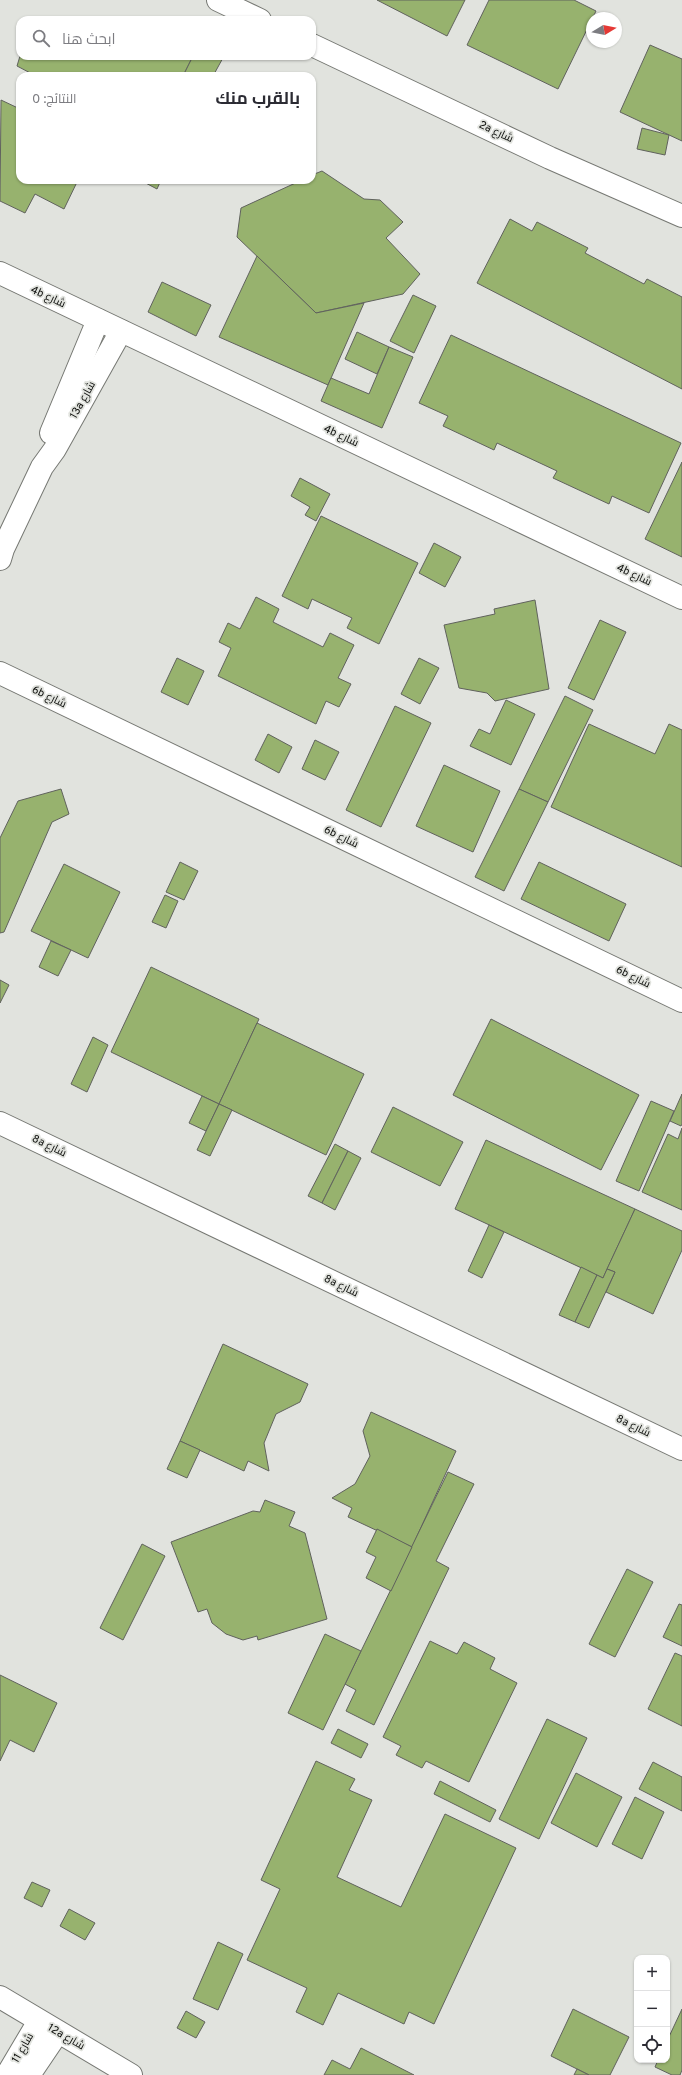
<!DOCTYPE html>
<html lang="ar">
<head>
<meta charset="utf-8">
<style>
  body { margin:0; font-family:Overpass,Cairo,sans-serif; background:#f7f7f7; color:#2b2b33; direction:rtl }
  .controls { position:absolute; right:12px; bottom:12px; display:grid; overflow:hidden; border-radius:8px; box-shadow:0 1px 3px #0004 }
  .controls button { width:36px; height:36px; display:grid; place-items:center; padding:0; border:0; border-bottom:1px solid #e1e1e2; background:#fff; color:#2b2b33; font:20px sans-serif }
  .compass { position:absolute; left:586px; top:12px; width:36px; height:36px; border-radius:50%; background:#fff; box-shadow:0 1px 3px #0004; rotate:80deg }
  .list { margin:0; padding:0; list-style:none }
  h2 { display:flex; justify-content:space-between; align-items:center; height:52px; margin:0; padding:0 16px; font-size:17px }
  h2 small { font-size:13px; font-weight:400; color:#7c7c81 }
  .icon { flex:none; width:22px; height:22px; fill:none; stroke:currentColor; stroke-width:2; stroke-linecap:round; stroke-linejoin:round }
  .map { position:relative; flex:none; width:682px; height:2075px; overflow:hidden; direction:ltr }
  .search { position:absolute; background:#fff; box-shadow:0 1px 3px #0004; left:16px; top:16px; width:300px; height:44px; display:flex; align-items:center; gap:10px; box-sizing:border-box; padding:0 14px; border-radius:12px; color:#7c7c81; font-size:15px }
  .panel { position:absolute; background:#fff; box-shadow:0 1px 3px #0004; left:16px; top:72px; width:300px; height:112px; border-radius:12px; direction:rtl }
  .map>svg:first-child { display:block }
</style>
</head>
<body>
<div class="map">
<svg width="682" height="2075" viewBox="0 0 682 2075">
  <rect width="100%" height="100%" fill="#e1e3de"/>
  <g fill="#97b26e" stroke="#60625d">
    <path d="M 377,0 L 465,0 L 447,36 Z"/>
    <path d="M 489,0 L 574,0 L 596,11 L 558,89 L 467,45 Z"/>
    <path d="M 650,45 L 682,59 L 682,141 L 620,112 Z"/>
    <path d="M 20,56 L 150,56 L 157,59 L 159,56 L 193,56 L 183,76 L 36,76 L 17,66 Z"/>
    <path d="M 193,56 L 224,56 L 213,76 L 183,76 Z"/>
    <path d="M 1,100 L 20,109 L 20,180 L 78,180 L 64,209 L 35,194 L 25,213 L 0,201 Z"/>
    <path d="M 642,128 L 669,135 L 665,155 L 637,149 Z"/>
    <path d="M 322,171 L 364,199 L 380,200 L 403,222 L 386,238 L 420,274 L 403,294 L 316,313 L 237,237 L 241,208 L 302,180 L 312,180 L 312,175 Z"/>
    <path d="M 140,180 L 161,180 L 157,189 Z"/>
    <path d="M 510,219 L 532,231 L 537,222 L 588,248 L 585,253 L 644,284 L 647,279 L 682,297 L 682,389 L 477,283 Z"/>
    <path d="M 257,256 L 316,313 L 364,303 L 328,385 L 219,337 Z"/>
    <path d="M 162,282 L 211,305 L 196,336 L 148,312 Z"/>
    <path d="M 413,295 L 436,306 L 414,353 L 390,341 Z"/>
    <path d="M 357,332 L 389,347 L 377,374 L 345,359 Z"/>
    <path d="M 451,335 L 681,443 L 649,513 L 612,496 L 609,504 L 553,478 L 557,471 L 497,443 L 494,450 L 443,426 L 448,416 L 419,403 Z"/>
    <path d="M 389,347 L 413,357 L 382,428 L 321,401 L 331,378 L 369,394 Z"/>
    <path d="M 682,462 L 682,557 L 645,539 Z"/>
    <path d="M 300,478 L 330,494 L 316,521 L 305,515 L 310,507 L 291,496 Z"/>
    <path d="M 321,516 L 418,563 L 379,644 L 347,628 L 352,618 L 312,599 L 308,609 L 282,596 Z"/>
    <path d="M 434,543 L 461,557 L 445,587 L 419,573 Z"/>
    <path d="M 256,597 L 279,609 L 273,622 L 323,647 L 330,633 L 354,645 L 338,678 L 351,684 L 339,707 L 326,701 L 316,724 L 218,676 L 231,648 L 219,642 L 228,623 L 240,629 Z"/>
    <path d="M 535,600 L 549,689 L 495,701 L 487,693 L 459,688 L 444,625 L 495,614 L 494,609 Z"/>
    <path d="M 600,620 L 626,632 L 594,700 L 568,688 Z"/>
    <path d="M 177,658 L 204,671 L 188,705 L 161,692 Z"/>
    <path d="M 419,658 L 439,668 L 420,704 L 401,694 Z"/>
    <path d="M 565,696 L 593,710 L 548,802 L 519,789 Z"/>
    <path d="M 506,700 L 535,714 L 511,765 L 470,746 L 479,729 L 490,734 Z"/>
    <path d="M 395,706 L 431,723 L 381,827 L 346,810 Z"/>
    <path d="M 589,724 L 655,754 L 669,724 L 682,730 L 682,867 L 551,807 Z"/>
    <path d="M 268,734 L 292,747 L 279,773 L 255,760 Z"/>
    <path d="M 315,740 L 339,752 L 325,780 L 302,769 Z"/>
    <path d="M 444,765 L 500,791 L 473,852 L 416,826 Z"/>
    <path d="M 61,789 L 69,814 L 52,822 L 4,932 L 0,933 L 0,838 L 18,801 Z"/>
    <path d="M 519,789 L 548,802 L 504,891 L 475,877 Z"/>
    <path d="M 180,862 L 198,871 L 184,900 L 166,892 Z"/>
    <path d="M 539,862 L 626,904 L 609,941 L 521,899 Z"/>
    <path d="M 64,864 L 120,892 L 88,958 L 31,931 Z"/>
    <path d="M 165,895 L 178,901 L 166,928 L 152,922 Z"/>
    <path d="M 51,941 L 71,950 L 58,976 L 39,967 Z"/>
    <path d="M 151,967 L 259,1019 L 219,1104 L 111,1052 Z"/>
    <path d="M 0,980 L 9,985 L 0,1003 Z"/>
    <path d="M 491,1019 L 639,1095 L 601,1170 L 453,1095 Z"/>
    <path d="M 257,1023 L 364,1074 L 326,1155 L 219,1104 Z"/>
    <path d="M 93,1037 L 108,1045 L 87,1092 L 71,1084 Z"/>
    <path d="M 682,1094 L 682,1124 L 681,1126 L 670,1121 Z"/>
    <path d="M 202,1096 L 219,1104 L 206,1131 L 189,1123 Z"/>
    <path d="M 651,1101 L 674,1111 L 639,1191 L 616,1181 Z"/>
    <path d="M 219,1104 L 232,1110 L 210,1156 L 197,1150 Z"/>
    <path d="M 393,1107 L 463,1142 L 440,1186 L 371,1152 Z"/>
    <path d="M 682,1128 L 682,1210 L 642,1192 L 668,1134 L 678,1139 Z"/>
    <path d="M 486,1140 L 635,1209 L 603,1278 L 455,1209 Z"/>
    <path d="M 335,1144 L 348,1151 L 322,1203 L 308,1196 Z"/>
    <path d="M 348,1151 L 361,1158 L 335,1210 L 322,1203 Z"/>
    <path d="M 635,1209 L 682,1231 L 682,1250 L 653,1314 L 606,1292 L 615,1272 L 607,1269 Z"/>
    <path d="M 489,1225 L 504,1232 L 482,1278 L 468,1271 Z"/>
    <path d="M 581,1267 L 597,1275 L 575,1322 L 559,1315 Z"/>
    <path d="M 607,1269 L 615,1272 L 589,1328 L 575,1322 L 597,1275 L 603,1278 Z"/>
    <path d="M 223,1344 L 308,1384 L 300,1402 L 276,1414 L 264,1443 L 269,1471 L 248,1461 L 244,1471 L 180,1441 Z"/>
    <path d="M 371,1412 L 456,1451 L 412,1547 L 348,1517 L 352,1508 L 332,1498 L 355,1484 L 370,1456 L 363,1431 Z"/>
    <path d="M 180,1441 L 200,1450 L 187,1478 L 167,1469 Z"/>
    <path d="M 448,1472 L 474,1484 L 436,1561 L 449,1568 L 374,1725 L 346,1711 L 356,1690 L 345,1684 Z"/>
    <path d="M 265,1500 L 295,1512 L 289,1526 L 305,1533 L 327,1619 L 258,1640 L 257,1636 L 243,1640 L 226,1634 L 212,1623 L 207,1609 L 198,1612 L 171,1542 L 253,1511 L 260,1512 Z"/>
    <path d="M 377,1529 L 412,1547 L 391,1591 L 366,1578 L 376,1557 L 366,1552 Z"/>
    <path d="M 142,1544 L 165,1556 L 123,1640 L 100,1628 Z"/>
    <path d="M 627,1569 L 653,1582 L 615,1657 L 589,1644 Z"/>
    <path d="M 679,1604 L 682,1605 L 682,1646 L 663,1637 Z"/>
    <path d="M 325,1634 L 361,1651 L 323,1730 L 288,1713 Z"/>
    <path d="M 430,1641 L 457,1654 L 464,1642 L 495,1658 L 490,1669 L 517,1683 L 469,1782 L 426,1761 L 422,1768 L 396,1755 L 401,1746 L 383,1737 Z"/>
    <path d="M 675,1653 L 682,1656 L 682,1726 L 648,1709 Z"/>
    <path d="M 0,1675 L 57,1703 L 34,1752 L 10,1740 L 0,1761 Z"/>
    <path d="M 547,1719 L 587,1738 L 539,1839 L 499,1819 Z"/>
    <path d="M 338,1729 L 368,1744 L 361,1758 L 331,1743 Z"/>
    <path d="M 316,1761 L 355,1779 L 349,1790 L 372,1800 L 337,1877 L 401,1907 L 445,1814 L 516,1848 L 434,2024 L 409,2012 L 404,2024 L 338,1993 L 323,2025 L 296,2012 L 307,1988 L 247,1960 L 280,1889 L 261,1880 Z"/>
    <path d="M 653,1762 L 682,1777 L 682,1811 L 639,1789 Z"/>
    <path d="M 576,1773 L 622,1797 L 597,1847 L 551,1823 Z"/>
    <path d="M 440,1781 L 496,1810 L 490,1822 L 434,1794 Z"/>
    <path d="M 635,1797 L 664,1812 L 642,1859 L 612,1844 Z"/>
    <path d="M 32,1882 L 50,1890 L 42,1907 L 24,1898 Z"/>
    <path d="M 69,1909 L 95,1923 L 85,1940 L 60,1926 Z"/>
    <path d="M 218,1942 L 243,1954 L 218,2010 L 193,1999 Z"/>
    <path d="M 573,2009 L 629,2037 L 610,2075 L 589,2075 L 551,2056 Z"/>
    <path d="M 682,2009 L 682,2070 L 680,2075 L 672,2075 L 655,2067 L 658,2060 L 667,2060 L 667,2041 Z"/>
    <path d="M 186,2011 L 205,2022 L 196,2038 L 177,2028 Z"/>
    <path d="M 361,2048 L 414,2075 L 324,2075 L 332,2060 L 350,2069 Z"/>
    <path d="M 577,2069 L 589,2075 L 574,2075 Z"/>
  </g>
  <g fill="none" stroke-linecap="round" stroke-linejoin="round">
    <defs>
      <g id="street">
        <path d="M 218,0 L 260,20"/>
        <path d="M 312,45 L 550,158 L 682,216"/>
        <path d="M 0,273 L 682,598"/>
        <path d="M 51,433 L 98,320"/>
        <path d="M 0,559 L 3,549 L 42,467 L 55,449 L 121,331"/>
        <path d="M 0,673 L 682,1001"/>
        <path d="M 0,1123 L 682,1449"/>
        <path d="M 0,1997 L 131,2075"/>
        <path d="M 7,2075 L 39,2021"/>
        <path d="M 29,2075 L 58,2032"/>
      </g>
    </defs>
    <use href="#street" stroke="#767873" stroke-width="24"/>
    <use href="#street" stroke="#fff" stroke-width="22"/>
  </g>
  <g text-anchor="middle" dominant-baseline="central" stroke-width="3.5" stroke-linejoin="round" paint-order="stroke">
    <g font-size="11" fill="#0c0d0b" stroke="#e1e3de">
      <text transform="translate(496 132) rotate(25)">2a شارع</text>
      <text transform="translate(48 297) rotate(25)">4b شارع</text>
      <text transform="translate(83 400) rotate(-61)">13a شارع</text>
      <text transform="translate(341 436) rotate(25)">4b شارع</text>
      <text transform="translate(634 575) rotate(25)">4b شارع</text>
      <text transform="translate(49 697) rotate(26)">6b شارع</text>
      <text transform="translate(341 837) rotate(26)">6b شارع</text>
      <text transform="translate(633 977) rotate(26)">6b شارع</text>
      <text transform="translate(49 1146) rotate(26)">8a شارع</text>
      <text transform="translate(341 1286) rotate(26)">8a شارع</text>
      <text transform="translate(633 1426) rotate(26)">8a شارع</text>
      <text transform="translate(66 2037) rotate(30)">12a شارع</text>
      <text transform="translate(23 2048) rotate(-60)">شارع 11</text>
    </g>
  </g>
</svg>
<div class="controls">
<button>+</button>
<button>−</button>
<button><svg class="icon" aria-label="locate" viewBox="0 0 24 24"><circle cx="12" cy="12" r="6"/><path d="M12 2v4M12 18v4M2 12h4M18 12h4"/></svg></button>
</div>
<svg class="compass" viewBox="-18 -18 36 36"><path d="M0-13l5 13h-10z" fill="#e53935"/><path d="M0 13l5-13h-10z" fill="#7c7c81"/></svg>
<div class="search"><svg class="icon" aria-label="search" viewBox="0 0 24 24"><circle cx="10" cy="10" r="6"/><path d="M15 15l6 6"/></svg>ابحث هنا</div>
<section class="panel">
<h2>بالقرب منك<small>النتائج: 0</small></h2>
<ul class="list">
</ul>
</section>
</div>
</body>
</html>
